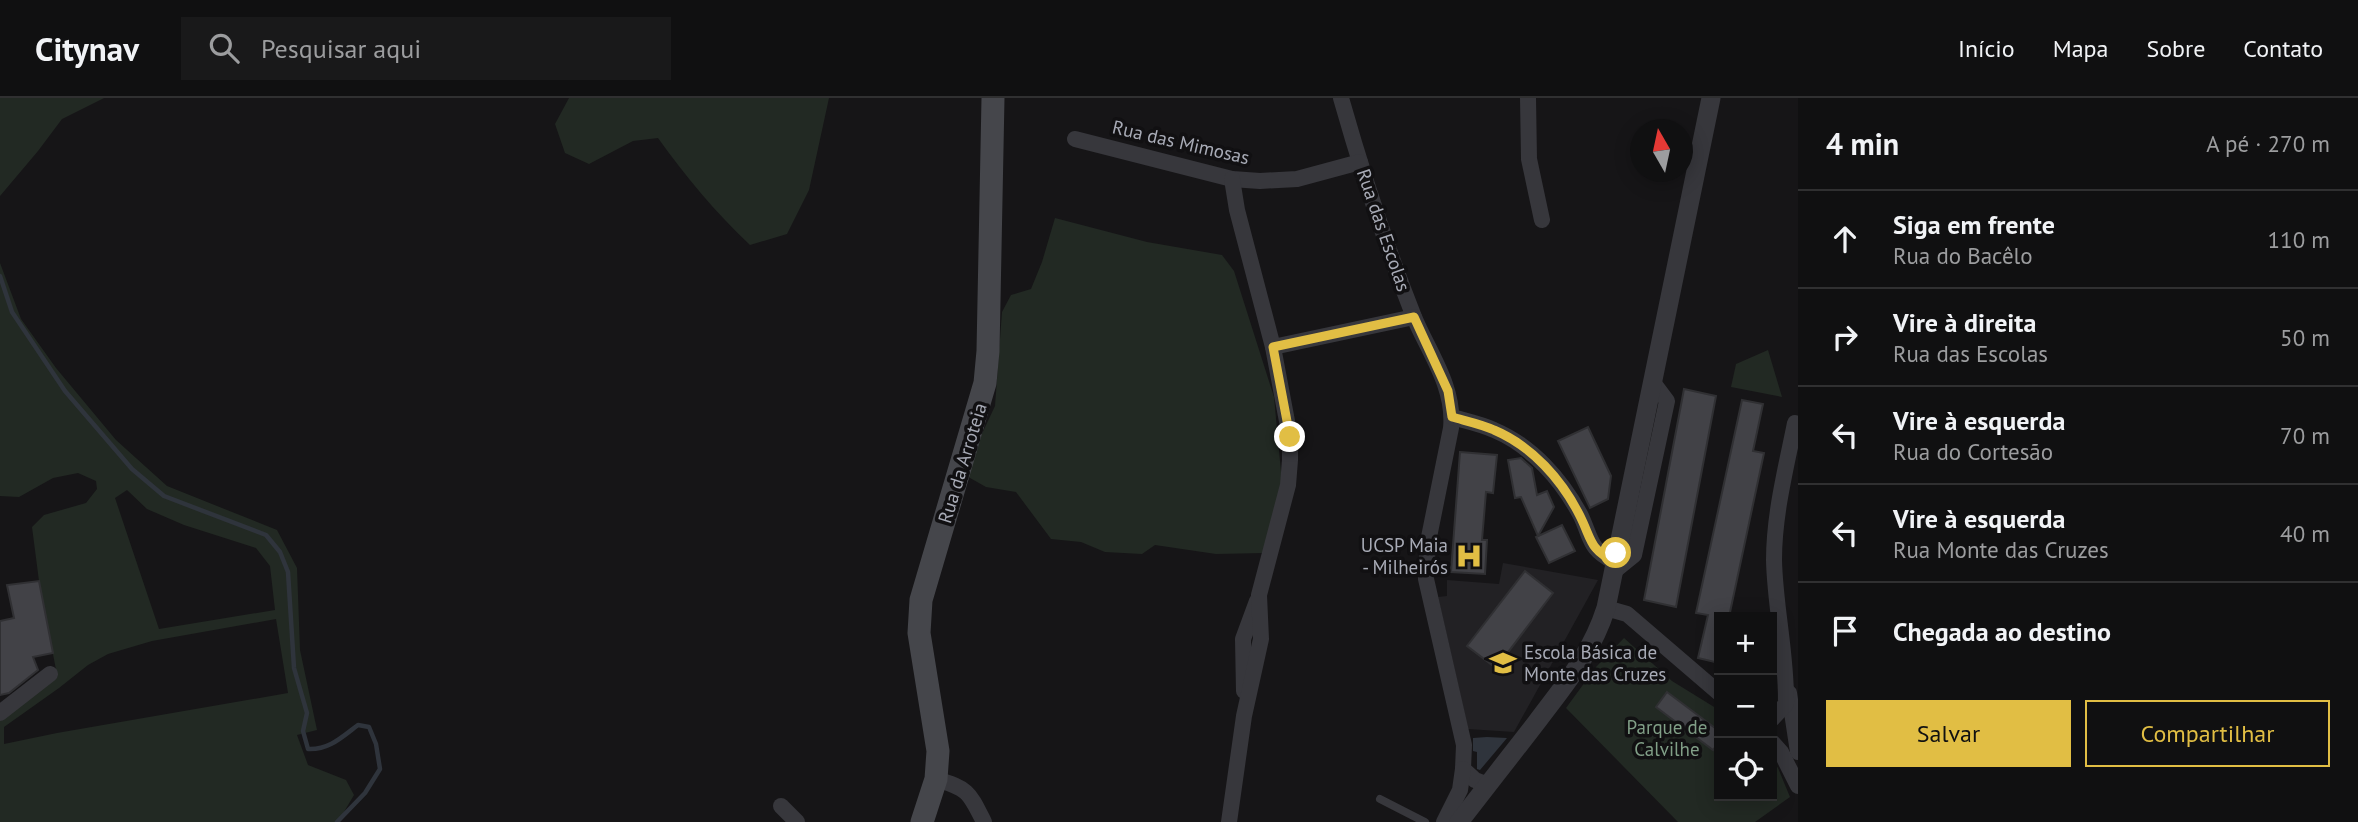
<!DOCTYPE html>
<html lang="pt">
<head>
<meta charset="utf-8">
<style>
  body { margin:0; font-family:"PT Sans",sans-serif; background:#19191a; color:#f1f3f6 }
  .controls { position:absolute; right:21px; bottom:21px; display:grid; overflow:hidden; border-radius:0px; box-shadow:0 4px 18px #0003 }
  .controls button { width:63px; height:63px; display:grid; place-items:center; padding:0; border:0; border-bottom:2px solid #303031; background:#101011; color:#f1f3f6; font:35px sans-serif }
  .compass { position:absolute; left:1630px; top:21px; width:63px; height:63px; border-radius:50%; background:#101011; box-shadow:0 4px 18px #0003; rotate:351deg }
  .stop { position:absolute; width:21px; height:21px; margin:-16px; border:5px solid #e1be44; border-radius:50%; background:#fff }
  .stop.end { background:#e1be44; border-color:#fff; box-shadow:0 2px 7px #0008 }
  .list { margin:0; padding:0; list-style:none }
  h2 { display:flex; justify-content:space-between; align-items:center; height:91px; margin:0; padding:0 28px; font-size:30px }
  h2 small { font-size:23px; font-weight:400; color:#9c9d9f }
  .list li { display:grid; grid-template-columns:46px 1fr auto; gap:21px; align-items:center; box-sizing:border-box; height:98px; padding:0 28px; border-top:2px solid #303031 }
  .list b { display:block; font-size:26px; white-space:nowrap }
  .list p { margin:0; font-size:23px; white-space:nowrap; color:#9c9d9f }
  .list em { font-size:23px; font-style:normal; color:#9c9d9f }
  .actions { display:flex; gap:14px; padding:21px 28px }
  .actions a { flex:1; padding:16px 0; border:2px solid #e1be44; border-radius:0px; text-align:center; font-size:24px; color:#e1be44 }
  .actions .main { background:#e1be44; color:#111 }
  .icon { flex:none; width:38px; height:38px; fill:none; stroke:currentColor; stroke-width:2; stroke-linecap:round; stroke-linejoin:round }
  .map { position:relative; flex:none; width:1798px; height:724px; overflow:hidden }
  header { display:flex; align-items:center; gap:42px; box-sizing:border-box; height:98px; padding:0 35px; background:#101011; border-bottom:2px solid #303031 }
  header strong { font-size:33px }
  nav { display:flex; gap:38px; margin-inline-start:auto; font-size:24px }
  .search { width:490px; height:63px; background:#19191a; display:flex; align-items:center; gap:18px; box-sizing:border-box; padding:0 24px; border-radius:0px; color:#9c9d9f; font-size:26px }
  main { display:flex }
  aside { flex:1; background:#101011 }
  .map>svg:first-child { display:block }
</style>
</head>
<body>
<header>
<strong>Citynav</strong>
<div class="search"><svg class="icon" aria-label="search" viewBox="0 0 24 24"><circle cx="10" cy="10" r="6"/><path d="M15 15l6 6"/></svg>Pesquisar aqui</div>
<nav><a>Início</a><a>Mapa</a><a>Sobre</a><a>Contato</a></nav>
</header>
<main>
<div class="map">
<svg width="1798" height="724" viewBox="0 0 1798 724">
  <rect width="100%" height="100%" fill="#161517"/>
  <path fill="#222124" d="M 1503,465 L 1598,482 L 1514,634 L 1468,631 L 1438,499 L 1447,498 L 1447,482 L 1499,486 Z"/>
  <g fill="#222923" fill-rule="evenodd">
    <path d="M 0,0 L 104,0 L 62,21 L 38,53 L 0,98 Z"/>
    <path d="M 569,0 L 829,0 L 809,92 L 787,136 L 750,147 C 715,114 686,79 658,40 L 633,43 L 589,66 L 565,55 L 555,26 Z"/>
    <path d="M 1055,120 L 1147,144 L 1222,157 L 1234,173 L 1274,299 L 1283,395 L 1264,455 L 1216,456 L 1155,447 L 1142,456 L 1105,454 L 1081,444 L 1051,441 L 1016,394 L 986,389 L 963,376 L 995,308 L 1002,214 L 1011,197 L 1031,191 L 1042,164 Z"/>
    <path d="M 0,165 L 21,221 L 56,270 L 116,342 L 167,388 L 277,432 L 297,470 L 300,552 L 317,632 L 297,637 L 308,667 L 346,682 L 354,697 L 338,724 L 0,724 L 0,621 L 57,577 L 39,483 L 32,429 L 44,417 L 86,405 L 97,391 L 96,383 L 78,375 L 53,380 L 19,399 L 0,398 ZM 127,392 L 147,411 L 184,427 L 256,450 L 270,468 L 275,512 L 159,531 L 115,400 ZM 276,521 L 288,595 L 57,635 L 4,646 L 4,629 L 59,590 L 88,567 L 108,556 L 152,543 Z"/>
    <path d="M 1768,252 L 1782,299 L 1731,289 L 1736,266 Z"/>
    <path d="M 1624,540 L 1672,583 L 1719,612 L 1719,698 L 1772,698 L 1772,662 L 1778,670 L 1790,699 L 1755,724 L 1678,724 L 1566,610 L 1596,569 Z"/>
  </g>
  <path fill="#2f343c" d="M 1487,639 L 1507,640 L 1480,672 L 1477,671 L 1477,654 L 1473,653 L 1473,640 Z"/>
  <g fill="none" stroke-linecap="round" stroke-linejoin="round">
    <path stroke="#2f343c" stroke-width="4.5" d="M 0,178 L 12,214 L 65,293 L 132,371 L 164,398 L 266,437 L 280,454 L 288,474 L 294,570 L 307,615 L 303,633 L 308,651 C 329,652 342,639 358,627 L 369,629 L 376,646 L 380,671 L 365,695 L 337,724"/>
  </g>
  <g fill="#424247" stroke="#303033" stroke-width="2">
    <path d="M 1684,291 L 1716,298 L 1676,509 L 1644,502 Z"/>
    <path d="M 1742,302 L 1763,306 L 1753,353 L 1764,355 L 1729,519 L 1719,519 L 1719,565 L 1698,560 L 1708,517 L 1696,515 Z"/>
    <path d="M 1588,329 L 1611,378 L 1608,401 L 1590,410 L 1558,343 Z"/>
    <path d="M 1460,354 L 1497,357 L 1493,395 L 1486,394 L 1482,442 L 1487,442 L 1485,476 L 1451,474 Z"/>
    <path d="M 1521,360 L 1532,370 L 1537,397 L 1547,393 L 1554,409 L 1538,438 L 1521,399 L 1515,400 L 1508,362 Z"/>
    <path d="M 1562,427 L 1575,453 L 1549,465 L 1536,439 Z"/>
    <path d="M 1525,473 L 1553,495 L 1496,570 L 1467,548 Z"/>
    <path d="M 39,483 L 53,555 L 33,559 L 38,572 L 9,595 L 0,597 L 0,523 L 14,520 L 7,487 Z"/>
    <path d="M 1667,594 L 1719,633 L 1719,644 L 1713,652 L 1656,609 Z"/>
  </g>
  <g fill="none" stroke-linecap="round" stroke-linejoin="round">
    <path stroke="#37373c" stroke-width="8" d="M 1380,701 L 1425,724"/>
    <g stroke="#37373c" stroke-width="16">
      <path d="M 1341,0 C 1362,74 1386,148 1414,219 C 1429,255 1455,289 1451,330 L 1428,444 L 1426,481 L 1464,647 L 1463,671 L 1475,682 L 1488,687"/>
      <path d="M 1528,0 L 1529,61 L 1542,122"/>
      <path d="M 1075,41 L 1232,81 L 1260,83 L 1297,81 L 1360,64"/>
      <path d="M 1273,249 L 1414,219"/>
      <path d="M 1452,319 C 1466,323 1481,326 1494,332 C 1532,348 1562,382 1581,418 C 1592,442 1589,451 1615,464"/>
      <path d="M 1613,474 L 1634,457 L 1667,303 L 1652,283"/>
      <path d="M 1606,510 L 1627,516 L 1719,595"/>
      <path d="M 1244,593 L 1243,541 L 1257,503"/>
      <path d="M 1789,595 L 1798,654"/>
      <path d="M 0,615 L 50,576"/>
      <path d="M 1772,621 L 1786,606 C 1787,558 1775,510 1774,462 C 1774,416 1786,370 1795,325"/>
      <path d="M 1772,644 L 1781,654 L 1798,688"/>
      <path d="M 936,681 C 969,691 969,694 984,724"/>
      <path d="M 781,708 L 797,724"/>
      <path d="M 1229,724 L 1244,618 L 1261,541 L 1259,497 L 1288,387 L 1290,362 L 1290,339 L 1273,249 L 1237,112 L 1232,81"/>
      <path d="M 1444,724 L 1460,692 L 1463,671"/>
    </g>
    <path stroke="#37373c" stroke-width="19" d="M 1459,724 C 1485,691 1510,658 1536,625 C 1565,586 1591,557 1606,510 L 1711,0"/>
    <path stroke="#45464b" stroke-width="23" d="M 922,724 L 936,681 L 938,653 L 919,535 L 921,502 L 985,285 L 988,253 L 993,0"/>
  </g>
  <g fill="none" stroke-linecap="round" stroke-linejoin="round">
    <path stroke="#e1be44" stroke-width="9" d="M 1290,339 L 1273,249 L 1414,219 L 1448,293 L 1452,319 C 1466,323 1481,326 1494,332 C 1532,348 1562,382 1580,418 C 1592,442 1589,451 1615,464 L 1616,455"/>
  </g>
  <defs>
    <symbol id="hospital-bare" viewBox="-9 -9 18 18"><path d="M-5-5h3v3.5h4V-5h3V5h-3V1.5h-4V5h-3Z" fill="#e1be44" stroke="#111012" stroke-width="2.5" paint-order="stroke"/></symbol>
    <symbol id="school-bare" viewBox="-9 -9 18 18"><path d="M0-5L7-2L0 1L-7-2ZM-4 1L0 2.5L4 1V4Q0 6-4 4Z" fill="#e1be44" stroke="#111012" stroke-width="2.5" paint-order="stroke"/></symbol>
  </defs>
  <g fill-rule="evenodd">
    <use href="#hospital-bare" x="1450" y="439" width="38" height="38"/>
    <use href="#school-bare" x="1484" y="546" width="38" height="38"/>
  </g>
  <g text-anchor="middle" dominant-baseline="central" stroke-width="7" stroke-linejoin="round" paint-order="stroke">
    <g font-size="19" fill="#a8abb6" stroke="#111012">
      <text transform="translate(1181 44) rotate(13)">Rua das Mimosas</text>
      <text transform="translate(1384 132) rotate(71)">Rua das Escolas</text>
      <text transform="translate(962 365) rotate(-73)">Rua da Arroteia</text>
    </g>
    <g font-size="19" fill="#a8abb6" stroke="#111012" text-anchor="end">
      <text x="1448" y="447">UCSP Maia<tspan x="1448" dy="22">- Milheirós</tspan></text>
      <text x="1524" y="554" text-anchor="start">Escola Básica de<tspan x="1524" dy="22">Monte das Cruzes</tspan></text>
    </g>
    <g font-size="19" fill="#819f87" stroke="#111012">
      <text x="1667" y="629">Parque de<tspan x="1667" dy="22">Calvilhe</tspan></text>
    </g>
  </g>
</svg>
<div class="controls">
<button>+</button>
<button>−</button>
<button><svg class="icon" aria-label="locate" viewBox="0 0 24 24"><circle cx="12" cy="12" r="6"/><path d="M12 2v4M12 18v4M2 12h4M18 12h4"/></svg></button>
</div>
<svg class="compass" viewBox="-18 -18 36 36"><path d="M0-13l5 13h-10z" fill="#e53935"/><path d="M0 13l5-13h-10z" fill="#9c9d9f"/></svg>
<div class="stop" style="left:1616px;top:455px"></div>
<div class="stop end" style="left:1290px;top:339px"></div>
</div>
<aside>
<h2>4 min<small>A pé · 270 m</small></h2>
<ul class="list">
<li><svg class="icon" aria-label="ahead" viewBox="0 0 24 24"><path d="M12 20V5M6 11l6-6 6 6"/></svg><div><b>Siga em frente</b><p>Rua do Bacêlo</p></div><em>110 m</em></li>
<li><svg class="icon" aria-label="right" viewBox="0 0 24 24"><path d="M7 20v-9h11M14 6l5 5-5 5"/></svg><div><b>Vire à direita</b><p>Rua das Escolas</p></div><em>50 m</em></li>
<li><svg class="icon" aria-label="left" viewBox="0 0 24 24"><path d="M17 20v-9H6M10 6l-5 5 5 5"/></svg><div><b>Vire à esquerda</b><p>Rua do Cortesão</p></div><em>70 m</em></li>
<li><svg class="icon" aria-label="left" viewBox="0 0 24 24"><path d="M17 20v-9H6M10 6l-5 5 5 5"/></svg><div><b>Vire à esquerda</b><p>Rua Monte das Cruzes</p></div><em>40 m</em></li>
<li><svg class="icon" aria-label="arrive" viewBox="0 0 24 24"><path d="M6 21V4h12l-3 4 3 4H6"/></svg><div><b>Chegada ao destino</b></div></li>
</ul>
<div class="actions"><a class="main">Salvar</a><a>Compartilhar</a></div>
</aside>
</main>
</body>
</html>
